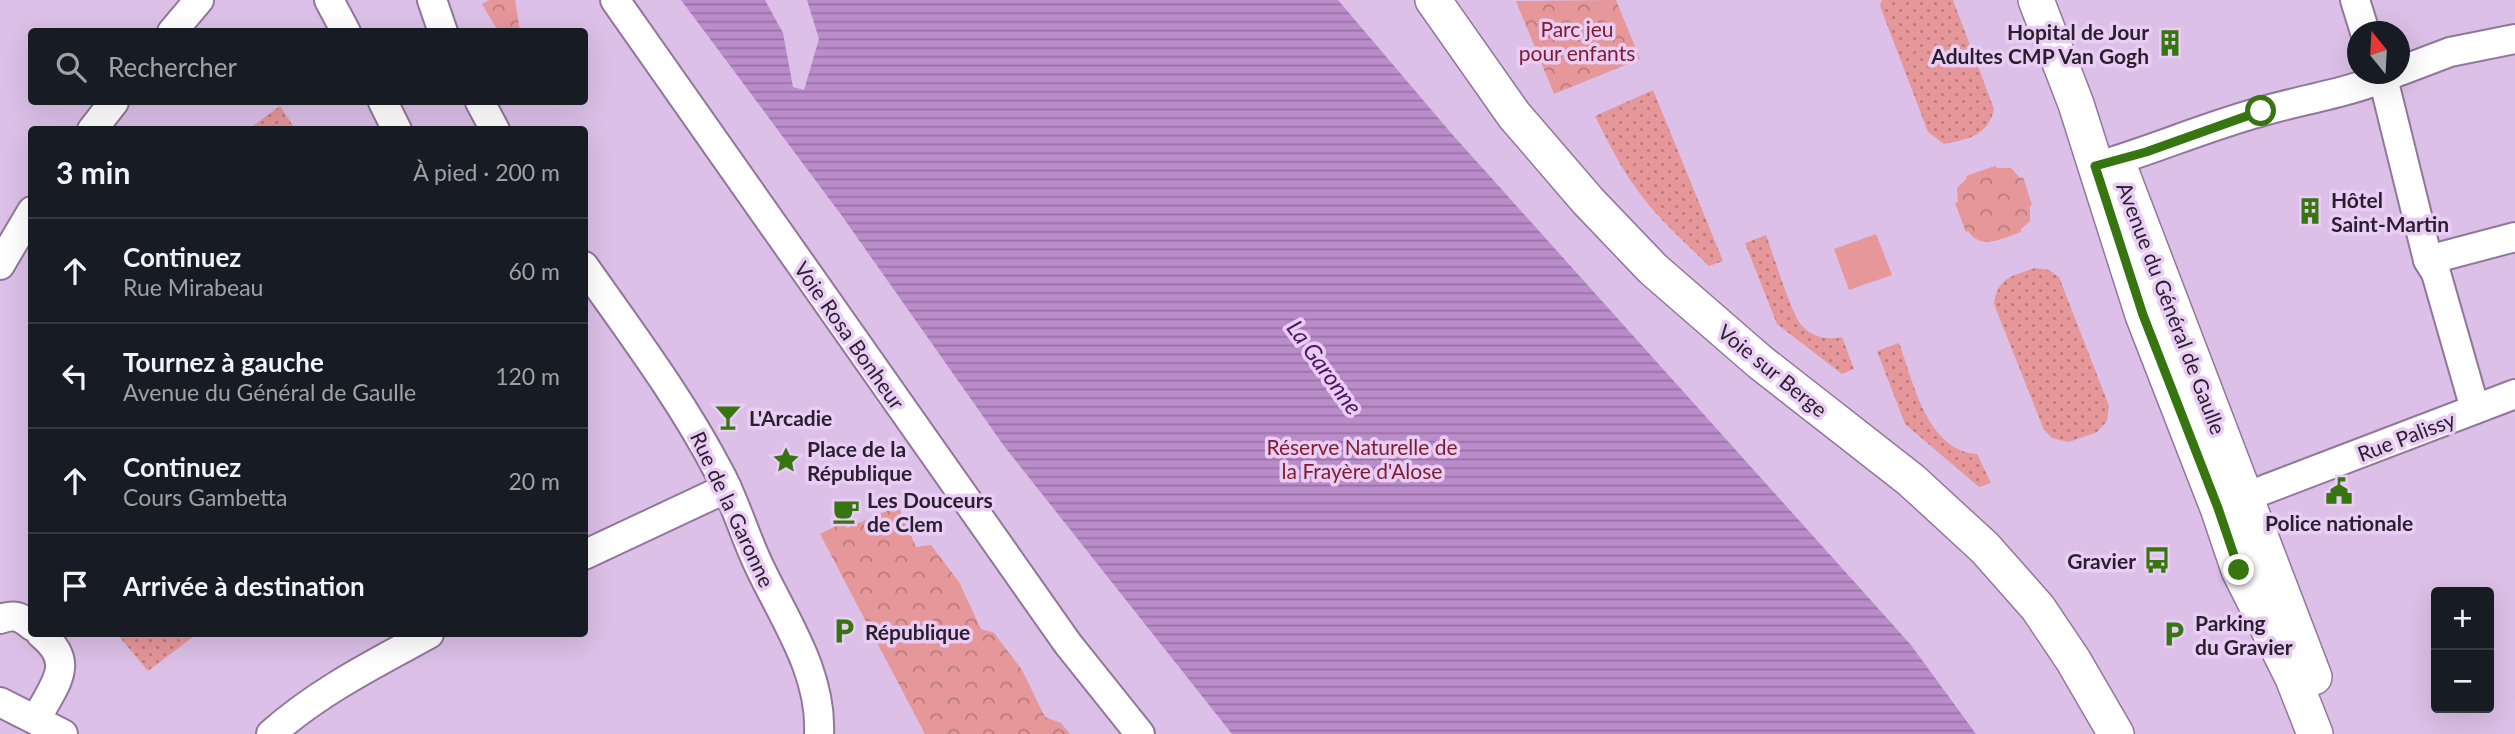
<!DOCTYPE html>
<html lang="fr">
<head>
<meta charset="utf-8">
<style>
  body { margin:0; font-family:Lato,sans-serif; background:#20242c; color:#f1f3f6 }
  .controls { position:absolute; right:21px; bottom:21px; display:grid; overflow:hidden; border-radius:7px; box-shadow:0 7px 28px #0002 }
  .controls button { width:63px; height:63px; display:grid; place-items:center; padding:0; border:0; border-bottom:2px solid #363941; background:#171b24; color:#f1f3f6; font:35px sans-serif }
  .compass { position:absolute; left:2347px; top:21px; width:63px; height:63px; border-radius:50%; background:#171b24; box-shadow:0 7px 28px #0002; rotate:342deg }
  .stop { position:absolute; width:21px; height:21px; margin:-16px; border:5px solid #36750f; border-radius:50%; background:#fff }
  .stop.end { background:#36750f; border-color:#fff; box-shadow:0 2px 7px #0008 }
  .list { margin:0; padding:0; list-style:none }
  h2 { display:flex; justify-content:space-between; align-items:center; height:91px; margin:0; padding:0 28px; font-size:30px }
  h2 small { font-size:23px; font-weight:400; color:#9ea1a6 }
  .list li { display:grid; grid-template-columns:46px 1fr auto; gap:21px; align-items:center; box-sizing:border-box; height:105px; padding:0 28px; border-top:2px solid #363941 }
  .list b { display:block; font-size:26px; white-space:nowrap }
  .list p { margin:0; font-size:23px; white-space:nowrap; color:#9ea1a6 }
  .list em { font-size:23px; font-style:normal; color:#9ea1a6 }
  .icon { flex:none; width:38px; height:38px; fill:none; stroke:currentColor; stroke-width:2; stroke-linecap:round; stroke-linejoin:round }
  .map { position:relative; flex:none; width:2515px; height:734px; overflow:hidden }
  .search { position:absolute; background:#171b24; box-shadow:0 7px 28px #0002; left:28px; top:28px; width:560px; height:77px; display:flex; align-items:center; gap:18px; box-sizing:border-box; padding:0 24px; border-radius:7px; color:#9ea1a6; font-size:26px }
  .panel { position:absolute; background:#171b24; box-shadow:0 7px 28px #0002; left:28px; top:126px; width:560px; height:511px; border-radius:7px }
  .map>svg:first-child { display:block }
</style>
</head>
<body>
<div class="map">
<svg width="2515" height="734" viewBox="0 0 2515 734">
  <defs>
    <pattern id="grass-dots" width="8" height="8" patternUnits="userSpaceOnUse" patternTransform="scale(1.75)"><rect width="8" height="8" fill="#e5979a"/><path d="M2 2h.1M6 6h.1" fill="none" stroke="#ba7b7e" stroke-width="1.8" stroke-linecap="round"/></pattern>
    <pattern id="forest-crowns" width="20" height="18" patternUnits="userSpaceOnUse" patternTransform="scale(1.75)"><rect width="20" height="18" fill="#e5979a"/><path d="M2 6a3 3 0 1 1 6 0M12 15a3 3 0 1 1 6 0" fill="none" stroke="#ba7b7e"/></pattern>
    <pattern id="water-rules" width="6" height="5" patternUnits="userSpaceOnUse" patternTransform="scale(1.75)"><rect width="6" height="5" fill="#ba8cca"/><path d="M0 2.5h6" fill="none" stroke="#9772a4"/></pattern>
  </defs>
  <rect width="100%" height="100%" fill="#dcc0e7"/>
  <g fill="url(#grass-dots)">
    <path d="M 1882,0 L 1953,0 L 1994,109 C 1988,136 1969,139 1944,144 L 1928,132 L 1880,6 Z"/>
    <path d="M 1653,90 L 1723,261 L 1709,266 C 1685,242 1658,219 1638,191 C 1621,168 1608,142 1595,116 Z"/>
    <path d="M 280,106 L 295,129 L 249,129 Z"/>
    <path d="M 1766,235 C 1773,253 1791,314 1802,326 C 1814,338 1827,340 1842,337 L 1854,369 L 1842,374 L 1777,324 L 1745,243 Z"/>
    <path d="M 2035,268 L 2049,270 L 2059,277 L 2109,406 L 2107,421 L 2097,432 L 2069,442 L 2052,438 L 2044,430 L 1994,304 C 1998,277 2011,277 2035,268 Z"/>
    <path d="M 1899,343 C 1913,381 1927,451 1977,454 L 1991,483 L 1979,487 L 1905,424 L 1877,351 Z"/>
    <path d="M 117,634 L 197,634 L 148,671 Z"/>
  </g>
  <g fill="url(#forest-crowns)">
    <path d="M 489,0 L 515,0 L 520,31 L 498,31 L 482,4 Z"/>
    <path d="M 1616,0 L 1640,59 L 1554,94 L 1516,1 Z"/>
    <path d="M 1995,166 L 1997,168 L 2011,168 L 2020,178 L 2023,177 L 2032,205 L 2030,206 L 2030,221 L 2021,229 L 2021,232 C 2003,238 1981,251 1968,231 L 1966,232 L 1955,203 L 1958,202 L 1957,188 L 1967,178 L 1966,176 Z"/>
    <path d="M 898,506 L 916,547 L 931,545 L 959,582 L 981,629 L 994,633 L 1022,670 L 1045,717 L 1061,723 L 1070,734 L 925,734 L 820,534 L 844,522 L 847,528 Z"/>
  </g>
  <path fill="#e5979a" d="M 1876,234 L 1892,275 L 1849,290 L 1834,249 Z"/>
  <path fill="url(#water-rules)" d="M 681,0 L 765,0 L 783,33 L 793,87 L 804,90 L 819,39 L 807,0 L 1338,0 L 1451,133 L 1911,645 L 1976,734 L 1232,734 L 1004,446 L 842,216 Z"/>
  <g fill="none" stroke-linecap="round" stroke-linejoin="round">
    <defs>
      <g id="minor">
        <path d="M 329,0 L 346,32"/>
        <path d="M 432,0 L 443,32"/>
        <path d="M 615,0 L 1068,644 L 1140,734"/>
        <path d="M 2355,0 L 2365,32"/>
        <path d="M 172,32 L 199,0"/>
        <path d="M 2400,71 L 2450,52 L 2515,39"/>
        <path d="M 2382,74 L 2428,260 L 2436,273 L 2475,409"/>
        <path d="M 383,102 L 397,130"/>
        <path d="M 480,102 L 495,130"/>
        <path d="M 92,130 L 114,102"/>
        <path d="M 2098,166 C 2153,150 2205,127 2260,112 C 2304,99 2350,93 2393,74"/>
        <path d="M 2428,260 L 2515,237"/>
        <path d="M 0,265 L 32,211"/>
        <path d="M 584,266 C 631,333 681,399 719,472 C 736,503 745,538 761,570 C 786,622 822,674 819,734"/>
        <path d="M 2227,504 L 2515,394"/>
        <path d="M 584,555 L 727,488"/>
        <path d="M 0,619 C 14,614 20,616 32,626"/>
        <path d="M 0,702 L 63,734"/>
        <path d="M 36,720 C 53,685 78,664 41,634"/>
        <path d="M 271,734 C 318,692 374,664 429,634"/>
      </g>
      <g id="major">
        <path d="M 1433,0 L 1514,115 L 1588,201 L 1653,269 L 1760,362 L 1911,480 L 1985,548 L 2038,608 L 2073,660 L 2116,734"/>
        <path d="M 2036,0 L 2076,104 L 2143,315 L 2218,508 L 2239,570 L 2293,678 L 2315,734"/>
        <path d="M 2118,164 L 2314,677"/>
      </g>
    </defs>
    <use href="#minor" stroke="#91779b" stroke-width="32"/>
    <use href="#major" stroke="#91779b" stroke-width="38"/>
    <use href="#minor" stroke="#fff" stroke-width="28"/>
    <use href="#major" stroke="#fff" stroke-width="35"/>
  </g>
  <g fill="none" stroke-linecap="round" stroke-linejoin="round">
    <path stroke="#36750f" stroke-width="9" d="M 2239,570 L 2218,508 L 2143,315 L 2095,166 L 2146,152 L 2261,111"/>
  </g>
  <defs>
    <symbol id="building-bare" viewBox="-9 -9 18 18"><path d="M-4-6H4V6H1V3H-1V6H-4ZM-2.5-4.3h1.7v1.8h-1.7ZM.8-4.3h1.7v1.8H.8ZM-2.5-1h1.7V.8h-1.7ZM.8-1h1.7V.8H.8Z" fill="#36750f" stroke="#e9cdf4" stroke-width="2.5" paint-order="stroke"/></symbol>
    <symbol id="bar-bare" viewBox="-9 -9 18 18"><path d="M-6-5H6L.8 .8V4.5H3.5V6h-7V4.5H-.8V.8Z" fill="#36750f" stroke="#e9cdf4" stroke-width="2.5" paint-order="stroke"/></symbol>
    <symbol id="sight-bare" viewBox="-9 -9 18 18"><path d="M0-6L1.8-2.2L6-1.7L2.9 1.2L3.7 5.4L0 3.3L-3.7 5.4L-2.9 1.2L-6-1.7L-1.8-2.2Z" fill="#36750f" stroke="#e9cdf4" stroke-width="2.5" paint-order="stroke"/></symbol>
    <symbol id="civic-bare" viewBox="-9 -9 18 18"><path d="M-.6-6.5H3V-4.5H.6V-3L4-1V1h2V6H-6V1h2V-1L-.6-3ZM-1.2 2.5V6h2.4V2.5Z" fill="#36750f" stroke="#e9cdf4" stroke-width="2.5" paint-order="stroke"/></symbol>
    <symbol id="cafe-bare" viewBox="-9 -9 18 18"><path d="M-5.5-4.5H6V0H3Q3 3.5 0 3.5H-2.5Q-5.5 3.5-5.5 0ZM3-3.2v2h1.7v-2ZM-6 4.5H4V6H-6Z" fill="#36750f" stroke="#e9cdf4" stroke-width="2.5" paint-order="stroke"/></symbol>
    <symbol id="bus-bare" viewBox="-9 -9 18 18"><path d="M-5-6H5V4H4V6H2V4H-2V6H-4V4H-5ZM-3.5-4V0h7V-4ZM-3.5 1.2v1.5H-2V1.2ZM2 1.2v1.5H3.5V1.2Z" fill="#36750f" stroke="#e9cdf4" stroke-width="2.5" paint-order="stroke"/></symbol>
    <symbol id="parking-bare" viewBox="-9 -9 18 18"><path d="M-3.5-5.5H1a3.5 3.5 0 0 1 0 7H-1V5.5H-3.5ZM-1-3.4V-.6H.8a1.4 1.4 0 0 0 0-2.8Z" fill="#36750f" stroke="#e9cdf4" stroke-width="2.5" paint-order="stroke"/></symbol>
  </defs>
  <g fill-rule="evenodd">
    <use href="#building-bare" x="2151" y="24" width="38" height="38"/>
    <use href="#building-bare" x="2291" y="192" width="38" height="38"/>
    <use href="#bar-bare" x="709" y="398" width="38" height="38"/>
    <use href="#sight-bare" x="767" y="441" width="38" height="38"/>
    <use href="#civic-bare" x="2320" y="472" width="38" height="38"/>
    <use href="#cafe-bare" x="827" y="492" width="38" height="38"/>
    <use href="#bus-bare" x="2138" y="541" width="38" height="38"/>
    <use href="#parking-bare" x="825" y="612" width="38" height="38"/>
    <use href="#parking-bare" x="2155" y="615" width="38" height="38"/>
  </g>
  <g text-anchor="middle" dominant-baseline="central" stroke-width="7" stroke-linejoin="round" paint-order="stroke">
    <g font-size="21" fill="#7d1c2c" stroke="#e9cdf4">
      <text x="1577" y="28">Parc jeu<tspan x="1577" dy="24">pour enfants</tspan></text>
      <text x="1362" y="446">Réserve Naturelle de<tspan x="1362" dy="24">la Frayère d'Alose</tspan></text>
    </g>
    <g font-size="21" font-weight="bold" fill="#291f2d" stroke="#e9cdf4" text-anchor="start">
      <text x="2149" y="31" text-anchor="end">Hopital de Jour<tspan x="2149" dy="24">Adultes CMP Van Gogh</tspan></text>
      <text x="2331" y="199">Hôtel<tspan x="2331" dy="24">Saint-Martin</tspan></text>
      <text x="749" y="417">L'Arcadie</text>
      <text x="807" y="448">Place de la<tspan x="807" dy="24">République</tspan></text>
      <text x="867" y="499">Les Douceurs<tspan x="867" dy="24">de Clem</tspan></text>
      <text x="2339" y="522" text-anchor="middle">Police nationale</text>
      <text x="2136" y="560" text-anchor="end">Gravier</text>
      <text x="2195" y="622">Parking<tspan x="2195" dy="24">du Gravier</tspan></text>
      <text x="865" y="631">République</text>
    </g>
    <g font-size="21" fill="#291f2d" stroke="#e9cdf4">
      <text transform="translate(2172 308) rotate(69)">Avenue du Général de Gaulle</text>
      <text transform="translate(850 335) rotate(55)">Voie Rosa Bonheur</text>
      <text transform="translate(1773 370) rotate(39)">Voie sur Berge</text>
      <text transform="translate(2406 436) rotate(-21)">Rue Palissy</text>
      <text transform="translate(733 509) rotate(65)">Rue de la Garonne</text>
    </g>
    <g font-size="23" font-style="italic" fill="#4d145f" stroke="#e9cdf4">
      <text transform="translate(1325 367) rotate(54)">La Garonne</text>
    </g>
  </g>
</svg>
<div class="controls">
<button>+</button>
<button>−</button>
</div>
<svg class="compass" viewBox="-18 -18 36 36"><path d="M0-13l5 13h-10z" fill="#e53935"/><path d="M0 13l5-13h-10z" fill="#9ea1a6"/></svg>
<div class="stop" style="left:2261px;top:111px"></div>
<div class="stop end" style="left:2239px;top:570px"></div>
<div class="search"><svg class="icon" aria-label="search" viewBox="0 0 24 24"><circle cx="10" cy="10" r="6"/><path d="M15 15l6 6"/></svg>Rechercher</div>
<section class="panel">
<h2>3 min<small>À pied · 200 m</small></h2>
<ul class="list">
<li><svg class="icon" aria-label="ahead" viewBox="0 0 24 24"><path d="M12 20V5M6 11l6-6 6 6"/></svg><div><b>Continuez</b><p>Rue Mirabeau</p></div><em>60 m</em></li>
<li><svg class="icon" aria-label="left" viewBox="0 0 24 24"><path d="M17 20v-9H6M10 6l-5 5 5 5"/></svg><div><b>Tournez à gauche</b><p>Avenue du Général de Gaulle</p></div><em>120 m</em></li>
<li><svg class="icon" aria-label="ahead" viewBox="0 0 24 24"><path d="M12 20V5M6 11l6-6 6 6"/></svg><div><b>Continuez</b><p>Cours Gambetta</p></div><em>20 m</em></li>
<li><svg class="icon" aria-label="arrive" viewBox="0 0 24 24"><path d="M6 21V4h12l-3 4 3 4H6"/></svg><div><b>Arrivée à destination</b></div></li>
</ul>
</section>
</div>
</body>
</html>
